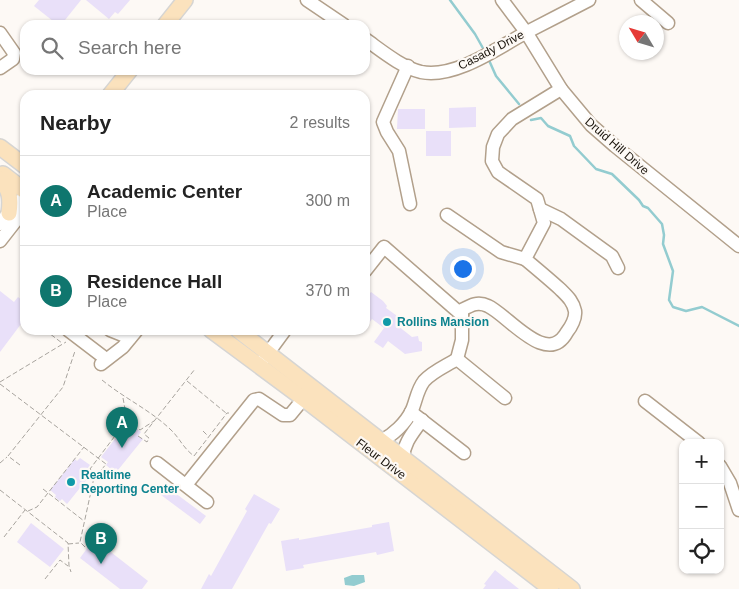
<!DOCTYPE html>
<html lang="en">
<head>
<meta charset="utf-8">
<style>
  body { margin:0; font-family:Helvetica,sans-serif; background:#f2f2f2; color:#222 }
  .controls { position:absolute; right:15px; bottom:15px; display:grid; overflow:hidden; border-radius:10px; box-shadow:0 1px 4px #0004 }
  .controls button { width:45px; height:45px; display:grid; place-items:center; padding:0; border:0; border-bottom:1px solid #e0e0e0; background:#fff; color:#222; font:25px sans-serif }
  .compass { position:absolute; left:619px; top:15px; width:45px; height:45px; border-radius:50%; background:#fff; box-shadow:0 1px 4px #0004; rotate:308deg }
  .you { position:absolute; left:462px; top:268px; width:18px; height:18px; margin:-12px; border:4px solid #fff; border-radius:50%; background:#1a73e8; box-shadow:0 0 0 8px #1a73e833 }
  .badge { display:grid; place-items:center; width:32px; height:32px; border-radius:50%; background:#0f766e; color:#fff; font-size:16px; font-weight:700 }
  .pin { position:absolute; translate:-50% -41px; filter:drop-shadow(0 1px 2px #0008) }
  .pin::after { content:''; position:absolute; top:26px; width:18px; height:15px; background:inherit; clip-path:polygon(0 0,100% 0,50% 100%) }
  .list { margin:0; padding:0; list-style:none }
  h2 { display:flex; justify-content:space-between; align-items:center; height:65px; margin:0; padding:0 20px; font-size:21px }
  h2 small { font-size:16px; font-weight:400; color:#767676 }
  .list li { display:grid; grid-template-columns:32px 1fr auto; gap:15px; align-items:center; box-sizing:border-box; height:90px; padding:0 20px; border-top:1px solid #e0e0e0 }
  .list b { display:block; font-size:19px; white-space:nowrap }
  .list p { margin:0; font-size:16px; white-space:nowrap; color:#767676 }
  .list em { font-size:16px; font-style:normal; color:#767676 }
  .icon { flex:none; width:28px; height:28px; fill:none; stroke:currentColor; stroke-width:2; stroke-linecap:round; stroke-linejoin:round }
  .map { position:relative; flex:none; width:739px; height:589px; overflow:hidden }
  .search { position:absolute; background:#fff; box-shadow:0 1px 4px #0004; left:20px; top:20px; width:350px; height:55px; display:flex; align-items:center; gap:12px; box-sizing:border-box; padding:0 18px; border-radius:15px; color:#767676; font-size:19px }
  .panel { position:absolute; background:#fff; box-shadow:0 1px 4px #0004; left:20px; top:90px; width:350px; height:245px; border-radius:15px }
  .map>svg:first-child { display:block }
</style>
</head>
<body>
<div class="map">
<svg width="739" height="589" viewBox="0 0 739 589">
  <rect width="100%" height="100%" fill="#fdf9f5"/>
  <path fill="#93ccd0" d="M 352,575 L 364,575 L 365,582 L 354,586 L 345,585 L 344,578 Z"/>
  <g fill="none" stroke-linecap="round" stroke-linejoin="round">
    <g stroke="#93ccd0" stroke-width="2.5">
      <path d="M 450,0 L 475,34 L 484,50"/>
      <path d="M 488,58 L 496,76 L 519,104"/>
      <path d="M 531,120 L 541,118 L 548,126 L 570,136 L 574,146 L 596,169 L 612,174 L 639,200 L 643,206 L 648,208 L 662,224 L 664,235 L 663,244 L 673,271 L 669,300 L 673,307 L 686,311 L 702,307 L 739,326"/>
    </g>
  </g>
  <g fill="#e9e0f9">
    <path d="M 39,0 L 81,0 L 61,25 L 58,25 L 34,6 Z"/>
    <path d="M 86,0 L 130,0 L 118,14 L 115,12 L 109,19 Z"/>
    <path d="M 476,107 L 476,127 L 449,128 L 449,108 Z"/>
    <path d="M 398,109 L 425,109 L 425,129 L 397,129 Z"/>
    <rect x="426" y="131" width="25" height="25"/>
    <path d="M 0,291 L 14,302 L 18,297 L 25,303 L 25,313 L 21,318 L 24,320 L 0,352 Z"/>
    <path d="M 371,292 L 383,301 L 387,306 L 386,308 L 400,318 L 396,323 L 398,325 L 398,326 L 412,337 L 418,336 L 419,341 L 422,342 L 422,351 L 405,354 L 388,341 L 383,348 L 374,342 L 384,328 L 372,319 L 365,328 L 365,299 Z"/>
    <path d="M 131,424 L 141,432 L 138,436 L 143,439 L 118,470 L 116,468 L 113,471 L 106,465 L 108,462 L 101,457 L 125,426 L 128,428 Z"/>
    <path d="M 80,458 L 90,465 L 87,469 L 92,473 L 67,504 L 62,499 L 60,501 L 55,497 L 56,495 L 50,490 L 75,459 L 77,461 Z"/>
    <path d="M 167,487 L 206,516 L 200,524 L 161,495 Z"/>
    <path d="M 254,494 L 280,509 L 271,524 L 269,523 L 232,589 L 201,589 L 209,574 L 211,576 L 247,511 L 245,509 Z"/>
    <path d="M 389,522 L 394,551 L 377,555 L 376,552 L 303,565 L 304,568 L 286,571 L 281,541 L 299,538 L 299,540 L 372,527 L 372,525 Z"/>
    <path d="M 31,523 L 64,549 L 50,567 L 17,542 Z"/>
    <path d="M 94,539 L 148,581 L 142,589 L 120,589 L 80,558 Z"/>
    <path d="M 495,570 L 519,589 L 483,589 L 486,585 L 484,584 Z"/>
  </g>
  <g fill="none" stroke-linecap="round" stroke-linejoin="round">
    <defs>
      <g id="minor">
        <path d="M 307,0 L 344,25"/>
        <path d="M 502,0 L 526,32 L 561,89 L 591,125 L 615,146 L 739,246"/>
        <path d="M 641,0 L 668,23"/>
        <path d="M 0,33 L 14,53 L 13,59 L 0,68"/>
        <path d="M 365,39 C 382,51 401,67 421,72 C 455,79 499,47 527,32 C 548,21 568,11 589,0"/>
        <path d="M 408,66 L 383,122 L 387,132 L 399,151 L 410,204"/>
        <path d="M 540,209 L 561,219 L 612,256 L 618,268"/>
        <path d="M 447,215 L 501,252 L 525,259"/>
        <path d="M 0,224 L 16,203 L 25,198"/>
        <path d="M 0,241 L 25,209"/>
        <path d="M 365,271 L 384,247 L 462,315"/>
        <path d="M 68,330 L 106,359"/>
        <path d="M 110,330 L 130,338"/>
        <path d="M 457,359 L 505,398"/>
        <path d="M 263,360 L 285,330"/>
        <path d="M 101,364 L 123,347 L 137,330"/>
        <path d="M 645,401 L 699,443"/>
        <path d="M 411,412 L 464,453"/>
        <path d="M 381,441 C 393,435 406,423 412,410 C 416,401 417,390 424,381 C 433,371 446,366 457,359 L 462,340 L 462,310 C 471,305 478,301 488,306 C 508,315 547,368 567,332 C 571,327 576,318 575,311 C 573,301 567,296 560,289 C 549,279 537,269 525,259 L 544,223 L 537,199 L 498,172 L 492,161 L 493,147 L 498,134 L 512,119 L 561,89"/>
        <path d="M 403,458 C 404,442 413,433 422,420"/>
        <path d="M 157,463 L 207,502"/>
        <path d="M 720,466 L 730,483 L 739,510"/>
        <path d="M 186,485 L 254,400 L 259,399 L 283,415 L 290,415 L 309,392"/>
      </g>
      <g id="major">
        <path d="M 165,25 L 185,0"/>
        <path d="M 110,95 L 130,70"/>
        <path d="M 0,147 L 25,166"/>
        <path d="M 3,174 L 25,191"/>
        <path d="M 0,179 C 10,190 11,198 9,213"/>
        <path d="M 211,330 L 308,402 L 551,589"/>
        <path d="M 238,330 L 572,589"/>
      </g>
    </defs>
    <use href="#minor" stroke="#b2a08b" stroke-width="15"/>
    <use href="#major" stroke="#d6d5d3" stroke-width="18"/>
    <g stroke="#a8a49e" stroke-width="1" stroke-dasharray="5 2.5" stroke-linecap="butt">
      <path d="M 24,314 L 25,314"/>
      <path d="M 45,330 L 62,343"/>
      <path d="M 102,380 C 124,398 150,410 170,429 C 180,438 182,447 194,456"/>
      <path d="M 187,381 L 226,413"/>
      <path d="M 0,382 L 66,342"/>
      <path d="M 0,384 L 106,464 L 93,481"/>
      <path d="M 123,398 L 127,420 L 140,430 L 154,421"/>
      <path d="M 203,431 L 208,436"/>
      <path d="M 138,436 L 147,442 L 149,438 L 144,434 L 195,369"/>
      <path d="M 194,456 L 227,413 L 229,413"/>
      <path d="M 0,463 L 7,457"/>
      <path d="M 20,465 L 8,456 L 63,387 L 75,351"/>
      <path d="M 43,489 L 84,521"/>
      <path d="M 0,490 L 68,543 L 69,566 L 71,572"/>
      <path d="M 28,511 L 37,507 L 84,447"/>
      <path d="M 4,537 L 25,510"/>
      <path d="M 68,544 L 79,543"/>
      <path d="M 85,547 L 80,542 L 95,473 L 90,469 L 127,420"/>
      <path d="M 45,579 L 60,560 L 68,566"/>
    </g>
    <use href="#minor" stroke="#fff" stroke-width="12"/>
    <use href="#major" stroke="#fbe2bd" stroke-width="15"/>
  </g>
  <g fill="#0f9aa8" stroke="#fdf9f5" stroke-width="2">
    <circle cx="387" cy="322" r="5"/>
    <circle cx="71" cy="482" r="5"/>
  </g>
  <g text-anchor="middle" dominant-baseline="central" stroke-width="4.5" stroke-linejoin="round" paint-order="stroke">
    <g font-size="12" fill="#1a140c" stroke="#fdf9f5">
      <text transform="translate(491 50) rotate(-27)">Casady Drive</text>
      <text transform="translate(617 146) rotate(41)">Druid Hill Drive</text>
      <text transform="translate(381 459) rotate(37)">Fleur Drive</text>
    </g>
    <g font-size="12" font-weight="bold" fill="#0d838f" stroke="#fdf9f5" text-anchor="start">
      <text x="397" y="322">Rollins Mansion</text>
      <text x="81" y="475">Realtime<tspan x="81" dy="14">Reporting Center</tspan></text>
    </g>
  </g>
</svg>
<div class="controls">
<button>+</button>
<button>−</button>
<button><svg class="icon" aria-label="locate" viewBox="0 0 24 24"><circle cx="12" cy="12" r="6"/><path d="M12 2v4M12 18v4M2 12h4M18 12h4"/></svg></button>
</div>
<svg class="compass" viewBox="-18 -18 36 36"><path d="M0-13l5 13h-10z" fill="#e53935"/><path d="M0 13l5-13h-10z" fill="#767676"/></svg>
<div class="you"></div>
<div class="pin badge" style="left:122px;top:448px">A</div>
<div class="pin badge" style="left:101px;top:564px">B</div>
<div class="search"><svg class="icon" aria-label="search" viewBox="0 0 24 24"><circle cx="10" cy="10" r="6"/><path d="M15 15l6 6"/></svg>Search here</div>
<section class="panel">
<h2>Nearby<small>2 results</small></h2>
<ul class="list">
<li><span class="badge">A</span><div><b>Academic Center</b><p>Place</p></div><em>300 m</em></li>
<li><span class="badge">B</span><div><b>Residence Hall</b><p>Place</p></div><em>370 m</em></li>
</ul>
</section>
</div>
</body>
</html>
